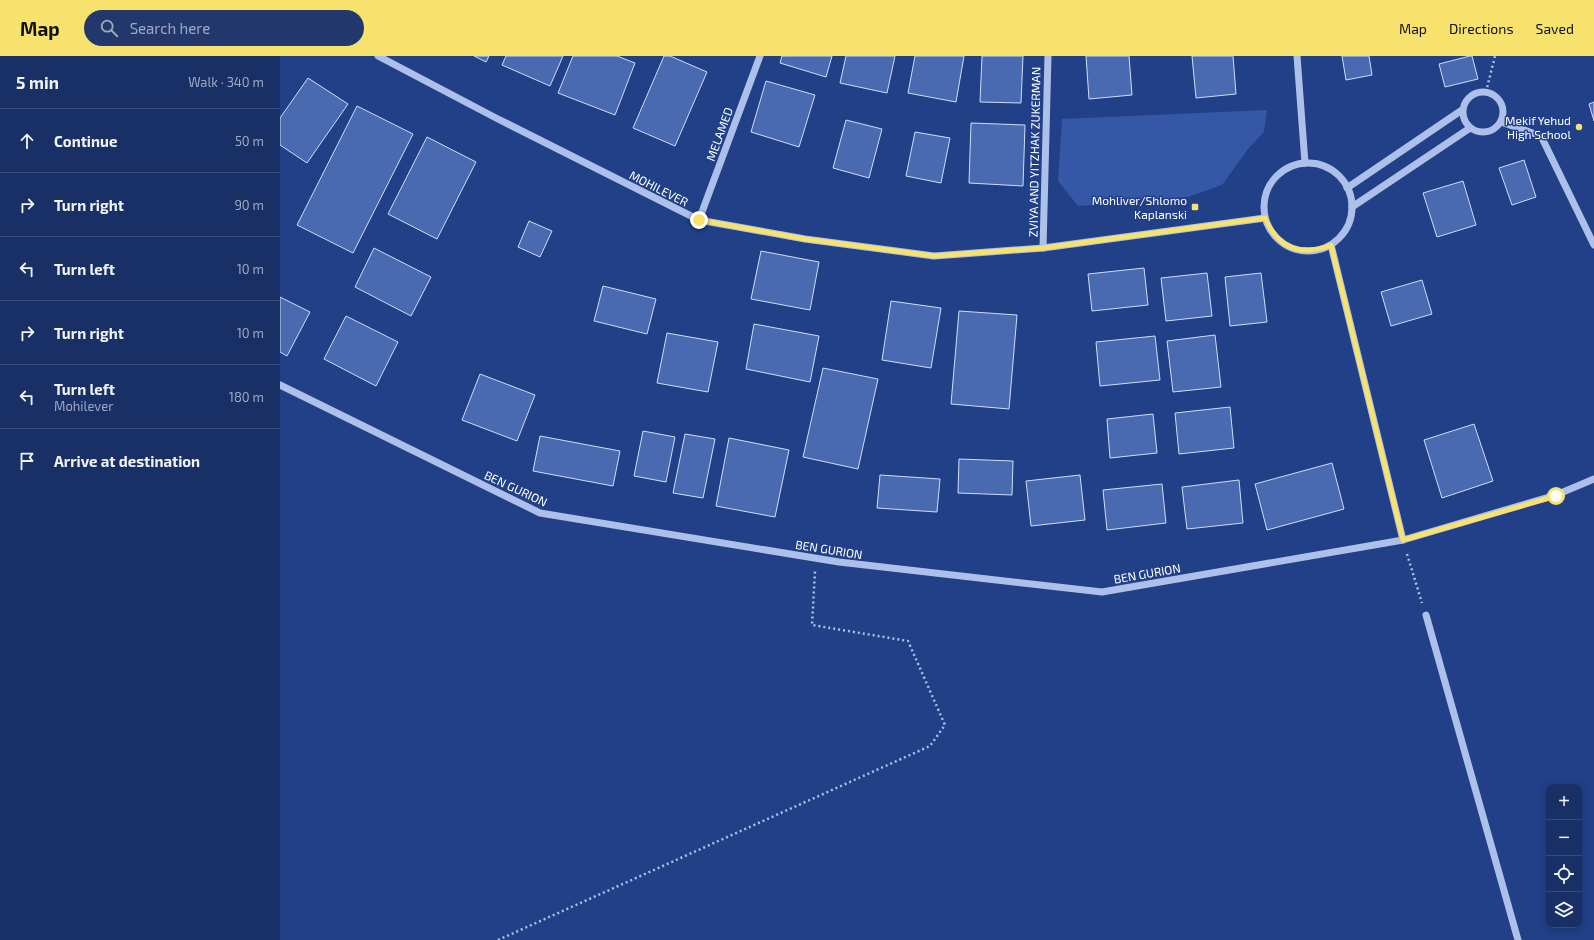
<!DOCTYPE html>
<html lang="en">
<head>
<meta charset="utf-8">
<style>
  body { margin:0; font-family:"Exo 2",sans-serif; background:#22386c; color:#f1f3f6 }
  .controls { position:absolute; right:12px; bottom:12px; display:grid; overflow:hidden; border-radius:8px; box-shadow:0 2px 10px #0003 }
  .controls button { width:36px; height:36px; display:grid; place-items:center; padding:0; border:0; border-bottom:1px solid #374b7a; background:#193066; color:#f1f3f6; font:20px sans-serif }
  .stop { position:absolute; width:12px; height:12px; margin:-9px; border:3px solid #f7e26d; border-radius:50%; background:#fff }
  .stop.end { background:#f7e26d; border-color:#fff; box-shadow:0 1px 4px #0008 }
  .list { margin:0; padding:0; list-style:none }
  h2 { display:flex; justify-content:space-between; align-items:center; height:52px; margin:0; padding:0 16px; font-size:17px }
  h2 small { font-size:13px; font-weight:400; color:#9fa9bf }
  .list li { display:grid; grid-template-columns:26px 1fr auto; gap:12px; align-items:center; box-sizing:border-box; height:64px; padding:0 16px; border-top:1px solid #374b7a }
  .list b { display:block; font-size:15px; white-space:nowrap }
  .list p { margin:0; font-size:13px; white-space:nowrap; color:#9fa9bf }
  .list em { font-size:13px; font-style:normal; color:#9fa9bf }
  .icon { flex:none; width:22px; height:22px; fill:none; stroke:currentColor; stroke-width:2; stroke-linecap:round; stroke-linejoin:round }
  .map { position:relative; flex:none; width:1314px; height:884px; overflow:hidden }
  header { display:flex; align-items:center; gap:24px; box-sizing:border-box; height:56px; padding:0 20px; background:#f7e26d; color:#111 }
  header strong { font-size:19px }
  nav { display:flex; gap:22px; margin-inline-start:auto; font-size:14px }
  .search { width:280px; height:36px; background:#22386c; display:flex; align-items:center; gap:10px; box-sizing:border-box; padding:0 14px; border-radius:22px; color:#9fa9bf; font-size:15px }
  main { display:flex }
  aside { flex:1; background:#193066 }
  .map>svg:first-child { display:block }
</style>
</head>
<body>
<header>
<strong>Map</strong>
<div class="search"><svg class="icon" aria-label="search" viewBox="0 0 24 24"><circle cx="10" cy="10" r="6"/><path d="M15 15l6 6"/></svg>Search here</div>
<nav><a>Map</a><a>Directions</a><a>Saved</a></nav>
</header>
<main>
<aside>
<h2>5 min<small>Walk · 340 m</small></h2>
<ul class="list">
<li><svg class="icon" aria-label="ahead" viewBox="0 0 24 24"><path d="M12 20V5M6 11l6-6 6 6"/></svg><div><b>Continue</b></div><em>50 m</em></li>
<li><svg class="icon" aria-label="right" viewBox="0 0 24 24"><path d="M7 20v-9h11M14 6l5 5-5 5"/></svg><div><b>Turn right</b></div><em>90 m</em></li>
<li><svg class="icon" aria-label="left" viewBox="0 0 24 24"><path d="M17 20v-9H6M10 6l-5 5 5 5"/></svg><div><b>Turn left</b></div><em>10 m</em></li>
<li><svg class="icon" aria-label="right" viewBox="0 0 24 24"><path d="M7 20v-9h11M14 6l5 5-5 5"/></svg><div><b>Turn right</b></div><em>10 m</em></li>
<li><svg class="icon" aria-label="left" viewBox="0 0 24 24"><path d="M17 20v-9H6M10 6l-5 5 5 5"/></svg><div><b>Turn left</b><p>Mohilever</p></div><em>180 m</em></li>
<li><svg class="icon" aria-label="arrive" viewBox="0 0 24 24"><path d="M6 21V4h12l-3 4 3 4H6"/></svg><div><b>Arrive at destination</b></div></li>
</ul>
</aside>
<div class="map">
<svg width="1314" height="884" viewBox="0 0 1314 884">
  <rect width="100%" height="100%" fill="#214088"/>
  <path fill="#3458a6" d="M 987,54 L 984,76 L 968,93 L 942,129 L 908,141 L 841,147 L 798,150 L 778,125 L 782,63 Z"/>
  <g fill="#4969b1" stroke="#d0ddf8">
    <path d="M 194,0 L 209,0 L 206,6 Z"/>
    <path d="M 226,0 L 283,0 L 270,30 L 222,9 Z"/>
    <path d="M 293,0 L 337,0 L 355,7 L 335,59 L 278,37 Z"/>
    <path d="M 384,0 L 390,0 L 427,16 L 395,90 L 353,72 Z"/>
    <path d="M 502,0 L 552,0 L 546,21 L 500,7 Z"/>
    <path d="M 566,0 L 615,0 L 607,37 L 560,27 Z"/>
    <path d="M 635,0 L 684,0 L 676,46 L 628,37 Z"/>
    <path d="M 702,0 L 743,0 L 741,47 L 700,46 Z"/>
    <path d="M 806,0 L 849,0 L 852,39 L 809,43 Z"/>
    <path d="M 912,0 L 953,0 L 956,38 L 916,42 Z"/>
    <path d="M 1062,0 L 1089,0 L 1092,19 L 1066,24 Z"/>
    <path d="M 1190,0 L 1192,0 L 1198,23 L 1165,31 L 1159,8 Z"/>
    <path d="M 28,22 L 68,48 L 27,107 L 0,89 L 0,62 Z"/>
    <path d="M 486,25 L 535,39 L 519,91 L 471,76 Z"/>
    <path d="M 1314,46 L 1314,65 L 1309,48 Z"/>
    <path d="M 77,50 L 133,78 L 73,197 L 17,169 Z"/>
    <path d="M 566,64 L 602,73 L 589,122 L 553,112 Z"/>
    <path d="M 691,67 L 745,69 L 743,130 L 689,127 Z"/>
    <path d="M 635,76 L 670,82 L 661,127 L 626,120 Z"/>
    <path d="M 147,81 L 196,106 L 157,183 L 108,158 Z"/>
    <path d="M 1244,104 L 1256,141 L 1232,149 L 1219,112 Z"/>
    <path d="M 1183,125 L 1196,169 L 1157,181 L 1143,137 Z"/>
    <path d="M 249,165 L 272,175 L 260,201 L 238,191 Z"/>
    <path d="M 94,192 L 151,221 L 131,260 L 75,231 Z"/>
    <path d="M 481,195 L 539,206 L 530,254 L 471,243 Z"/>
    <path d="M 864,212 L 868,249 L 812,255 L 808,218 Z"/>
    <path d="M 927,217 L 932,260 L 886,265 L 881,222 Z"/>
    <path d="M 981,217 L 987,266 L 950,270 L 945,221 Z"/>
    <path d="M 1142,224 L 1152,258 L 1111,270 L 1101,236 Z"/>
    <path d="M 323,230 L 376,243 L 367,278 L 314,265 Z"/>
    <path d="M 0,241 L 30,256 L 7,300 L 0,296 Z"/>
    <path d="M 611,245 L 661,252 L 651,312 L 602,304 Z"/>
    <path d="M 679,255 L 737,259 L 729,353 L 671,348 Z"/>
    <path d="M 66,260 L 118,286 L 96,330 L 44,303 Z"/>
    <path d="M 474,268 L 539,280 L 530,326 L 466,313 Z"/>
    <path d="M 387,277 L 438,286 L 428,336 L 377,327 Z"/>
    <path d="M 935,279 L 941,331 L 893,336 L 887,285 Z"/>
    <path d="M 875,280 L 880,324 L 820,330 L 816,286 Z"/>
    <path d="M 543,312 L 598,323 L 578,413 L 523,401 Z"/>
    <path d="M 200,318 L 255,339 L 237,385 L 182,364 Z"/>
    <path d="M 950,351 L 954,392 L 899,398 L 895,357 Z"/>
    <path d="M 873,358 L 877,397 L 830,402 L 827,363 Z"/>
    <path d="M 1194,368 L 1213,425 L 1162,442 L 1144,384 Z"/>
    <path d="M 363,375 L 395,381 L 386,426 L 354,420 Z"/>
    <path d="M 405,378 L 435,383 L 423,442 L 393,437 Z"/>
    <path d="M 260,380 L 340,395 L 333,430 L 253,415 Z"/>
    <path d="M 449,382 L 509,394 L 495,461 L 436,450 Z"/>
    <path d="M 679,403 L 733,405 L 732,439 L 678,437 Z"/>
    <path d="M 1052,407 L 1064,453 L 987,474 L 975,428 Z"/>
    <path d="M 600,419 L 660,423 L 657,456 L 597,452 Z"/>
    <path d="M 800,419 L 805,464 L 751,470 L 746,425 Z"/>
    <path d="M 959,424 L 963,467 L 907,473 L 902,431 Z"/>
    <path d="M 882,428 L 886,467 L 827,474 L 823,434 Z"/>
  </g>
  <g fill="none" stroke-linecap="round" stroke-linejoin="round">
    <g stroke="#acc0ea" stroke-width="2.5" stroke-dasharray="2 3" stroke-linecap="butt">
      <path d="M 1206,36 L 1215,0"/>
      <path d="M 1127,498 L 1142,547"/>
      <path d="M 218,884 L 650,690 L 665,669 L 628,585 L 532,569 L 535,515"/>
    </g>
    <g stroke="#acc0ea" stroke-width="7">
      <path d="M 98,0 L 216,62 L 419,164 L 525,183 L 654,200 L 763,192 L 985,162"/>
      <path d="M 1017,0 L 1025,107"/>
      <circle cx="1203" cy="56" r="20"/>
      <path d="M 1221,66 L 1261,80 L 1314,189"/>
      <circle cx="1028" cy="151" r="44"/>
      <path d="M 1067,132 L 1182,54"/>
      <path d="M 1072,151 L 1190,72"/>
      <path d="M 419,164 L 480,0"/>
      <path d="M 1051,189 L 1123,484"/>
      <path d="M 763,192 L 768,0"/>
      <path d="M 0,329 L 260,457 L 559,506 L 822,536 L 1123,484 L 1276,439 L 1314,423"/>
      <path d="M 1146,559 L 1238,884"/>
    </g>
  </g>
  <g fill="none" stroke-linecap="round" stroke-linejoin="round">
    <path stroke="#f7e26d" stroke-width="5" d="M 419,164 L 525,183 L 654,200 L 763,192 L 985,162 C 998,192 1020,201 1051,189 L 1123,484 L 1276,440"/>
  </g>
  <g fill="#f7e26d" stroke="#214088" stroke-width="1.5">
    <circle cx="1299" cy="71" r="4"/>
    <rect x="911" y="147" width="8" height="8" rx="2"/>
  </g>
  <g text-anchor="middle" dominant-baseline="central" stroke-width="3" stroke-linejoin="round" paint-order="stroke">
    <g font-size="12" fill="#fff" stroke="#214088" text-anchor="end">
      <text x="1291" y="64">Mekif Yehud<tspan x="1291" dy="14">High School</tspan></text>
      <text x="907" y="144">Mohliver/Shlomo<tspan x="907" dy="14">Kaplanski</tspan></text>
    </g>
    <g font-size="12" fill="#fff" stroke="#214088">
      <text transform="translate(439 78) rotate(-70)">MELAMED</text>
      <text transform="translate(754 96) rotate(-89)">ZVIYA AND YITZHAK ZUKERMAN</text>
      <text transform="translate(379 132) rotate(27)">MOHILEVER</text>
      <text transform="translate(236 432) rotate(25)">BEN GURION</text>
      <text transform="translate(549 493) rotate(9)">BEN GURION</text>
      <text transform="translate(867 517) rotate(-10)">BEN GURION</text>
    </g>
  </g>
</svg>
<div class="controls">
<button>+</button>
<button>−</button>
<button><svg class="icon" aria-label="locate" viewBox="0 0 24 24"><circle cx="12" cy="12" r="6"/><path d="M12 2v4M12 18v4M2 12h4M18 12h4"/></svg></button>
<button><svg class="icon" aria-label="layers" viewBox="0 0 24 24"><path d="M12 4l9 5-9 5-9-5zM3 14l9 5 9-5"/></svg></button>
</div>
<div class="stop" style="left:1276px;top:440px"></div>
<div class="stop end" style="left:419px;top:164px"></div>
</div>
</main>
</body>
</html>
